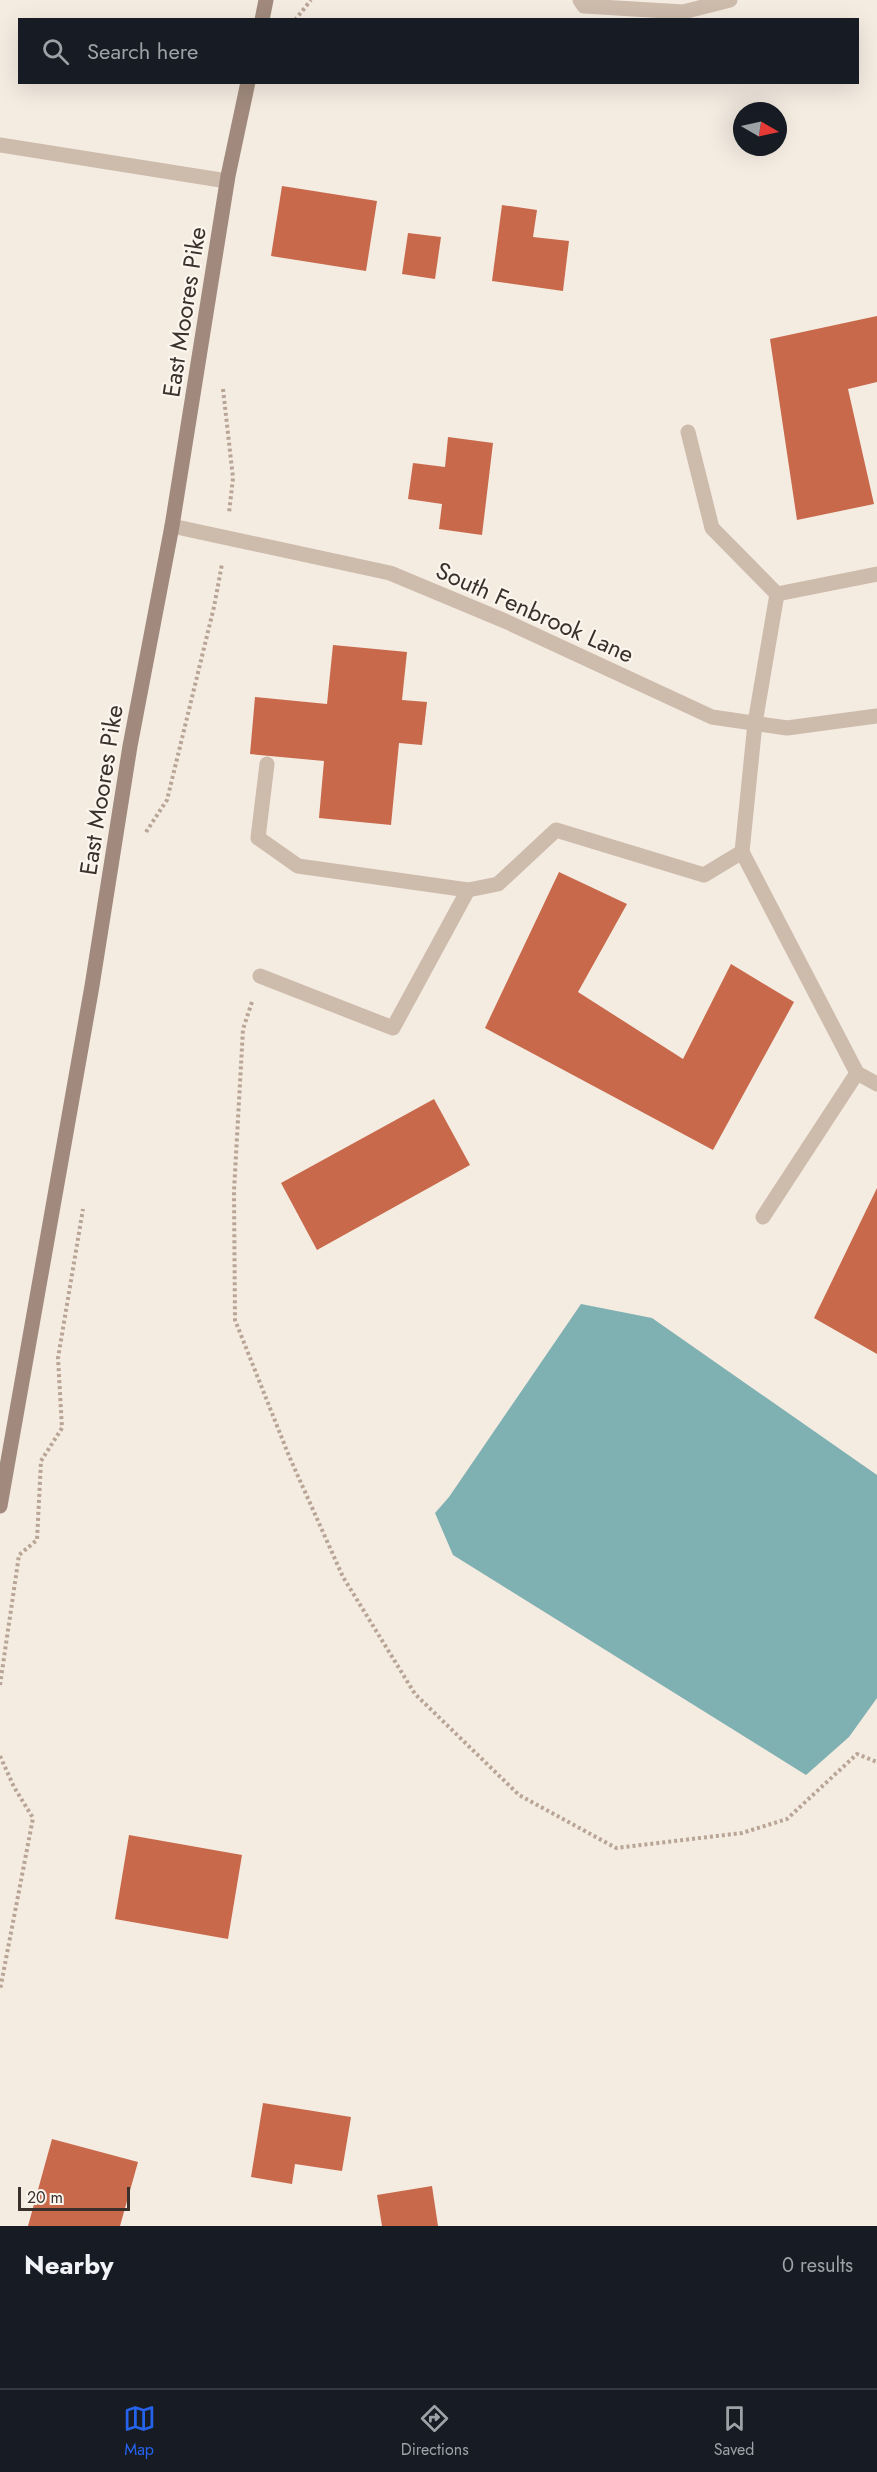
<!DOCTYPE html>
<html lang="en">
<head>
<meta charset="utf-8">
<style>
  body { margin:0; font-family:Jost,sans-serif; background:#242831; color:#f1f3f6 }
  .compass { position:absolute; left:733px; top:102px; width:54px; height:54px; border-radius:50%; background:#171b24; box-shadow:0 6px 24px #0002; rotate:99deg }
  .scale { position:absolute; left:18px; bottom:15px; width:112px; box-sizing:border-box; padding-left:6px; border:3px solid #3b302b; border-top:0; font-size:16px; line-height:21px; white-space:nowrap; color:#3b302b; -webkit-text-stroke:4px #fbf5ee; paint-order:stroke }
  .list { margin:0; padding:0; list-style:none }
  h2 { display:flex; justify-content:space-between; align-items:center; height:78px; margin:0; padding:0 24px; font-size:26px }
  h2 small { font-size:20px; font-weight:400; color:#9ea1a6 }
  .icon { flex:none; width:33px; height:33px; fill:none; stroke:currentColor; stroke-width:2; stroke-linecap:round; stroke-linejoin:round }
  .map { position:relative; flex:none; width:877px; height:2226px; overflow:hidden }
  .search { position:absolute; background:#171b24; box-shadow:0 6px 24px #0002; left:18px; right:18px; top:18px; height:66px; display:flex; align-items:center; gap:15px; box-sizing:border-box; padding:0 21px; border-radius:0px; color:#9ea1a6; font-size:22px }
  .sheet { height:162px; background:#171b24 }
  nav { display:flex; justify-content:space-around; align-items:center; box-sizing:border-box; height:84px; border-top:2px solid #363941; background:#171b24; font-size:16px; color:#9ea1a6 }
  nav a { display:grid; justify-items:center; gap:3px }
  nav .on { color:#2563eb }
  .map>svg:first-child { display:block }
</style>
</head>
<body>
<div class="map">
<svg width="877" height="2226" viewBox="0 0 877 2226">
  <rect width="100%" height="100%" fill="#f4ebe1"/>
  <path fill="#7fb0b2" d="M 581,1304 L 652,1318 L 877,1475 L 877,1698 L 849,1737 L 806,1775 L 453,1555 L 435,1513 L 449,1497 Z"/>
  <g fill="#c8694b">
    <path d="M 282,186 L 377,201 L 366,271 L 271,256 Z"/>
    <path d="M 502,205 L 537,210 L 533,237 L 569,241 L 563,291 L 492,281 Z"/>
    <path d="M 408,233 L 441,237 L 435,279 L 402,274 Z"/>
    <path d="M 877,316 L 877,382 L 848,389 L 874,504 L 797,520 L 770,339 Z"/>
    <path d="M 448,437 L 493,443 L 482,535 L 439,529 L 442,504 L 408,499 L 413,463 L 445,467 Z"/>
    <path d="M 333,645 L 407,652 L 402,700 L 427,702 L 422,745 L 399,743 L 391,825 L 319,818 L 324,761 L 250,754 L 255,697 L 327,704 Z"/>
    <path d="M 559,872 L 627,904 L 578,992 L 683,1059 L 731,964 L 794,1002 L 713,1150 L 485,1028 Z"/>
    <path d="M 434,1099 L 470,1165 L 317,1250 L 281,1183 Z"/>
    <path d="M 877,1188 L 877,1354 L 814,1318 Z"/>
    <path d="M 129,1835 L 242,1855 L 228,1939 L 115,1919 Z"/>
    <path d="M 263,2103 L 351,2117 L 342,2171 L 295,2164 L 292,2184 L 251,2177 Z"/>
    <path d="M 52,2139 L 138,2162 L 120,2226 L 28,2226 Z"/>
    <path d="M 432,2186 L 438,2226 L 382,2226 L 377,2195 Z"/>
  </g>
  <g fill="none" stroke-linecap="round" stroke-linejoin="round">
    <g stroke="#b9a596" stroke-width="4" stroke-dasharray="3 3" stroke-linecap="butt">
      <path d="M 295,20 L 311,0"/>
      <path d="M 223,389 L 233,478 L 229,513"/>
      <path d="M 146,832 L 167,800 L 214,607 L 222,564"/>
      <path d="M 252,1002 L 243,1029 L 234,1191 L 235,1320 L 289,1456 L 343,1577 L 415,1694 L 519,1795 L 616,1848 L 742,1833 L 787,1819 L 857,1754 L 877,1762"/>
      <path d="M 0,1685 L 19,1555 L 37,1540 L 41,1461 L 62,1428 L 58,1358 L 83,1209"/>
      <path d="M 0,1756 L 14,1787 L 33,1818 L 0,1990"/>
    </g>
    <g stroke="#cdbbac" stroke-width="15">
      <path d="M 580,0 L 584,6 L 683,12 L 730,0"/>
      <path d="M 0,145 L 227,181"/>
      <path d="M 688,432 L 712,528 L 777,594 L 755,723 L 742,852"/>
      <path d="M 777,594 L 877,574"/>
      <path d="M 267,764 L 258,838 L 298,866 L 468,890 L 498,884 L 556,830 L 704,875 L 742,852 L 857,1073 L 877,1084"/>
      <path d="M 260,976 L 393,1028 L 468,890"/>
      <path d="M 763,1217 L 857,1073"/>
    </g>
    <path stroke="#cdbbac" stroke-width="15" d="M 172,526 L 390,573 L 505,621 L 712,717 L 787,728 L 877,716"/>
    <g stroke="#a18a7d" stroke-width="15">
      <path d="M 262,20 L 266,0"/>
      <path d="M 0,1506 L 92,986 L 130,746 L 172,526 L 228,176 L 248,82"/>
    </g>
  </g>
  <g text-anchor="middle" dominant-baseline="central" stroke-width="4.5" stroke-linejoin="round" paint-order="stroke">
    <g font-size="24" fill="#3b302b" stroke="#fbf5ee">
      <text transform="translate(184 312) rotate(-81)">East Moores Pike</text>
      <text transform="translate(535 612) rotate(24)">South Fenbrook Lane</text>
      <text transform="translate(101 790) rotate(-81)">East Moores Pike</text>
    </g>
  </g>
</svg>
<svg class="compass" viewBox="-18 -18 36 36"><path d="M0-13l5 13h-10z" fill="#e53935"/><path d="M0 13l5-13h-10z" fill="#9ea1a6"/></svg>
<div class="scale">20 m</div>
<div class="search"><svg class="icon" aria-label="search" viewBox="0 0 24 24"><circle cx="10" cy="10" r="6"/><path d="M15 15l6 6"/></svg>Search here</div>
</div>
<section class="sheet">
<h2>Nearby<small>0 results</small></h2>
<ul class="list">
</ul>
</section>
<nav>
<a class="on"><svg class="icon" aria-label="map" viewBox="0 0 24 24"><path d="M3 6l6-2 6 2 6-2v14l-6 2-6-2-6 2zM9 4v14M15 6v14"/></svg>Map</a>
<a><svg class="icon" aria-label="directions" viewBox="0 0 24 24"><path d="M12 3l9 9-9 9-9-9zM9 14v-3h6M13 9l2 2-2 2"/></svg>Directions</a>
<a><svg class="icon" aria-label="saved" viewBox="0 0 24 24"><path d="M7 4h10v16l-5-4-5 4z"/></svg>Saved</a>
</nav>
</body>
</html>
